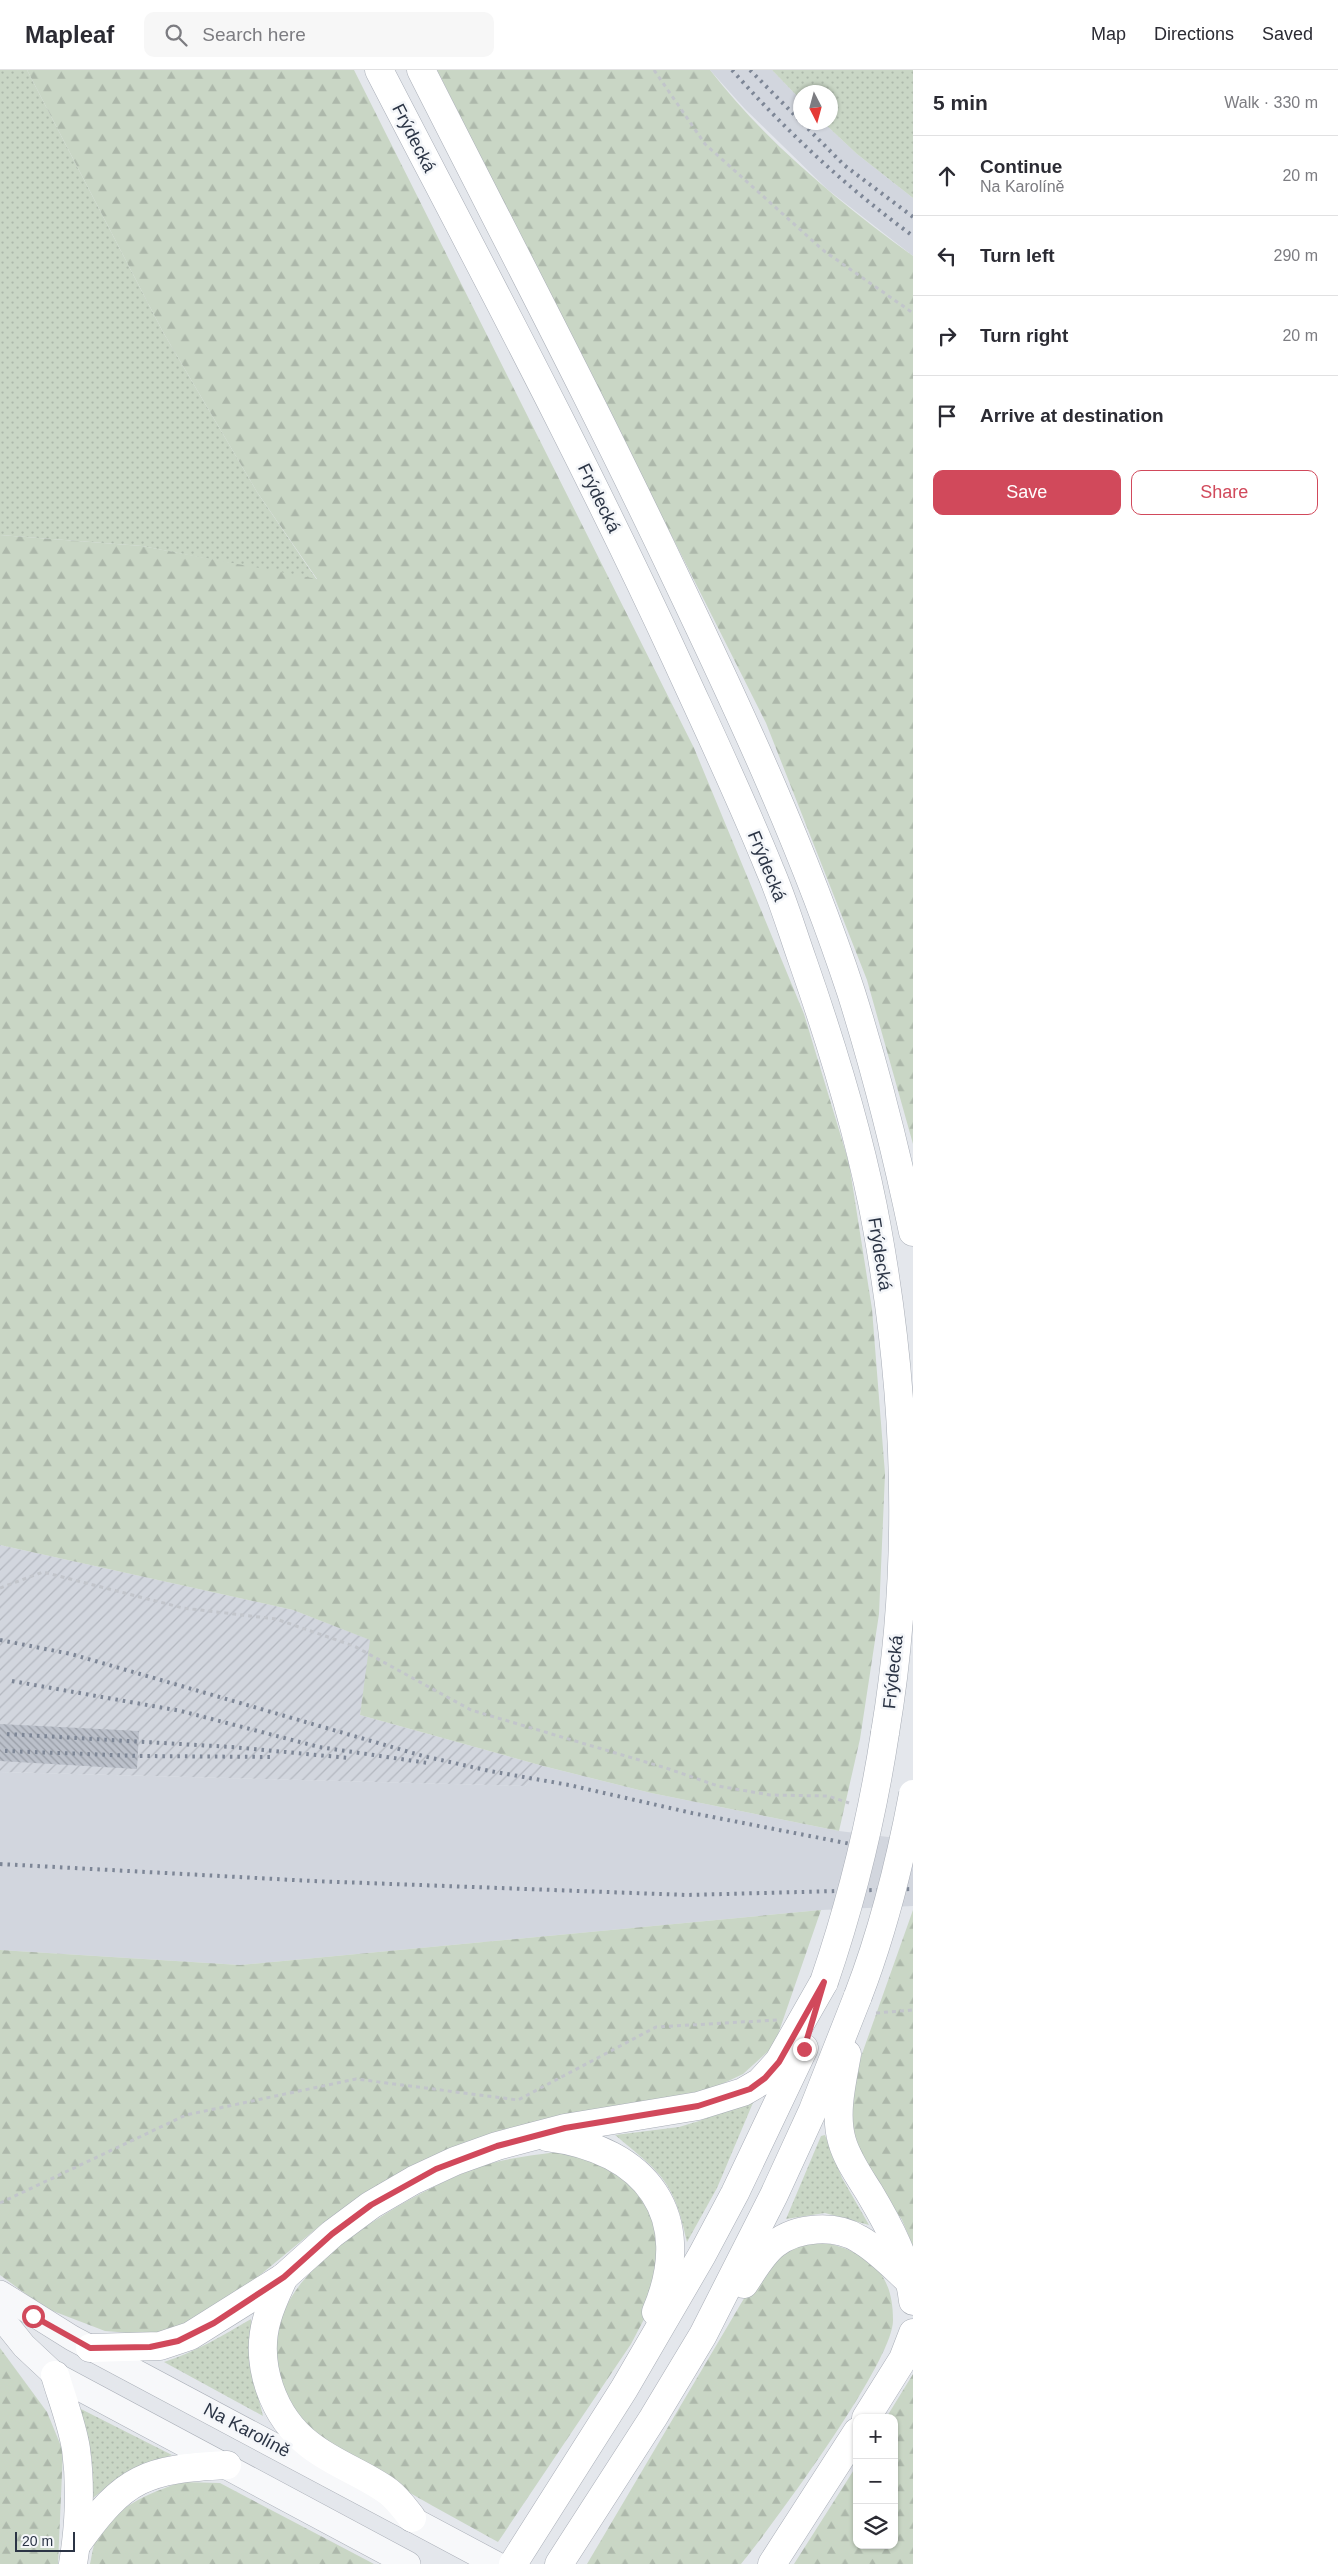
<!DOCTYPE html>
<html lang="en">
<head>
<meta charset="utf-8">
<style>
  body { margin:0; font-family:Arial,sans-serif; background:#f7f7f7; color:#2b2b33 }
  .controls { position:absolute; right:15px; bottom:15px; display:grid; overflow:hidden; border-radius:10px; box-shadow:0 1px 4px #0004 }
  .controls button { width:45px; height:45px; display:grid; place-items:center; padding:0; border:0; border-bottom:1px solid #e1e1e2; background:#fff; color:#2b2b33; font:25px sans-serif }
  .compass { position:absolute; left:793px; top:15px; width:45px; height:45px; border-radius:50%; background:#fff; box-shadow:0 1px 4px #0004; rotate:174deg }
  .scale { position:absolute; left:15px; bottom:12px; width:60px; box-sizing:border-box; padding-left:5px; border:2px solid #2b3445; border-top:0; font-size:14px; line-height:18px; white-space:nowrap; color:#2b3445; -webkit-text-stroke:4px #f4f6f9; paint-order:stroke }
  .stop { position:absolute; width:15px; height:15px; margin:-11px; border:4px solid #d1495b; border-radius:50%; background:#fff }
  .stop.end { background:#d1495b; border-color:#fff; box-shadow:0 1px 5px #0008 }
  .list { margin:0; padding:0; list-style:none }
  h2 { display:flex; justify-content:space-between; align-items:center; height:65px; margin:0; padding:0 20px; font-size:21px }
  h2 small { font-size:16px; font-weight:400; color:#7c7c81 }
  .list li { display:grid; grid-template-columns:32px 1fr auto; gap:15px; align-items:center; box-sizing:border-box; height:80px; padding:0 20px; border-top:1px solid #e1e1e2 }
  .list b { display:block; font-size:19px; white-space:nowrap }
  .list p { margin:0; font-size:16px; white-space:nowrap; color:#7c7c81 }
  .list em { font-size:16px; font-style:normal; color:#7c7c81 }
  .actions { display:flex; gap:10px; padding:15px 20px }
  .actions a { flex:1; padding:11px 0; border:1px solid #d1495b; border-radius:10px; text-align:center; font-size:18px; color:#d1495b }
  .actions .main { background:#d1495b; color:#fff }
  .icon { flex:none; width:28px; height:28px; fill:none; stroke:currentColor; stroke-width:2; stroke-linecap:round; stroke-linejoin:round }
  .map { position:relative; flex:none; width:913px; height:2494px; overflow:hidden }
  header { display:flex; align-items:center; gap:30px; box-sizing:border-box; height:70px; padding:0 25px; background:#fff; border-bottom:1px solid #e1e1e2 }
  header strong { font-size:24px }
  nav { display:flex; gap:28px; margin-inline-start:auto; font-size:18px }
  .search { width:350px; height:45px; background:#f7f7f7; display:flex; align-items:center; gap:12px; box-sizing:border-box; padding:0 18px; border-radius:10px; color:#7c7c81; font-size:19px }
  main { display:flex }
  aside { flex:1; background:#fff }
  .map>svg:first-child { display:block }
</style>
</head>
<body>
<header>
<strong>Mapleaf</strong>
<div class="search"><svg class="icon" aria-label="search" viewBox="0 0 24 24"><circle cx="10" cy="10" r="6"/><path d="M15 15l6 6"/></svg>Search here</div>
<nav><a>Map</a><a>Directions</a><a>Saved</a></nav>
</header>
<main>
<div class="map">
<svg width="913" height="2494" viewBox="0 0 913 2494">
  <defs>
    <pattern id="industrial-furrows" width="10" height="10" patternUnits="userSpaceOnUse" patternTransform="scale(1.25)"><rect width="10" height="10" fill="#d2d6de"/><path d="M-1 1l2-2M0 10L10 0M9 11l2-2" fill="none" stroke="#b4b8c0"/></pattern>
    <pattern id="grass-dots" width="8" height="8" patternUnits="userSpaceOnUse" patternTransform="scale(1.25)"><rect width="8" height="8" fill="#c9d6c5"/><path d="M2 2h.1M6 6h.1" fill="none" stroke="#adb8ab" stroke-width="1.8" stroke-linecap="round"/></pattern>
    <pattern id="forest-firs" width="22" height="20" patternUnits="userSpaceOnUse" patternTransform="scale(1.25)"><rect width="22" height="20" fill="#c9d6c5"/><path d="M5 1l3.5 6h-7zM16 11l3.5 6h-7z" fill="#adb8ab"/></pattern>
    <pattern id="building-back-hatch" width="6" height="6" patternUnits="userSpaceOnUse" patternTransform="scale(1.25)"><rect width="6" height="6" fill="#bbc0ca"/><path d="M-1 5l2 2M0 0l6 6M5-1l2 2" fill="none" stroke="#989da6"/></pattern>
  </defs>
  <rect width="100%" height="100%" fill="#e4e7ec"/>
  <g fill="#d2d6de">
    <path d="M 710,0 L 772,0 L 800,29 L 801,52 L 824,53 L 857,84 L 913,128 L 913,186 L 827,119 L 745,39 Z"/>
    <path d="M 543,1696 L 651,1723 L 839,1761 L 913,1770 L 913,1836 L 821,1840 L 240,1895 L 0,1880 L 0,1702 L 525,1716 Z"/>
  </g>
  <path fill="url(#industrial-furrows)" d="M 0,1475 L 293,1540 L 371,1570 L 360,1645 L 543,1696 L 525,1716 L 0,1702 Z"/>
  <g fill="url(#grass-dots)">
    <path d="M 0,0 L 27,0 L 163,262 L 257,422 L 317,510 L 142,476 L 0,465 Z"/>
    <path d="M 772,0 L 913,0 L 913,128 L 857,84 L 824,53 L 831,52 L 831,22 L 801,22 L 800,29 Z"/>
    <path d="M 755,2028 L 717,2118 L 687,2172 C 674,2111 662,2104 615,2065 L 679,2057 L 699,2051 Z"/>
    <path d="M 825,2065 L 842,2108 L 869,2155 L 825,2143 L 786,2149 L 821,2066 Z"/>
    <path d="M 251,2249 C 251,2283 254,2313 263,2346 L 164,2292 C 195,2282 222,2266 251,2249 Z"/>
    <path d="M 79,2338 L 172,2385 C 142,2395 118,2407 93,2428 L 92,2390 Z"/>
  </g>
  <g fill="url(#forest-firs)">
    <path d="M 27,0 L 354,0 L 694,678 L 804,944 L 849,1093 L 872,1239 L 885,1404 L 879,1544 L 860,1669 L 839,1761 L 651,1723 L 543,1696 L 360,1645 L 370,1570 L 293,1540 L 0,1475 L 0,465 L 142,476 L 317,509 L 257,422 L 163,262 Z"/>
    <path d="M 437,0 L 710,0 C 766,72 840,133 913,186 L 913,1074 L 867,910 L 766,653 Z"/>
    <path d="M 821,1840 L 774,1976 L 743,2004 L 705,2022 L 497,2063 L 419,2092 L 322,2154 L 242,2220 L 197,2252 L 154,2265 L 105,2261 L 45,2238 L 0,2205 L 0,1880 L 240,1895 Z"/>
    <path d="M 913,1840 L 913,2176 L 902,2150 L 864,2094 L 848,2048 L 857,1998 Z"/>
    <path d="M 556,2082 L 587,2086 L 612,2095 L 642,2124 L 660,2162 L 652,2234 L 631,2274 L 498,2472 C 454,2448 410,2423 366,2398 C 351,2390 326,2380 314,2368 C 301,2356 283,2323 279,2306 C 273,2283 275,2259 286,2237 C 312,2181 415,2122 471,2100 C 498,2089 528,2086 556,2082 Z"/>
    <path d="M 822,2172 C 867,2182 893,2200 893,2250 C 894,2291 772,2456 741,2494 L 587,2494 L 762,2198 L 794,2177 Z"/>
    <path d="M 0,2278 L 47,2342 L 63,2381 L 58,2494 L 0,2494 Z"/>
    <path d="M 913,2304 L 913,2494 L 794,2494 L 857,2395 L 857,2475 L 894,2475 L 894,2348 L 886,2348 Z"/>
    <path d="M 181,2412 L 220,2413 L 374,2494 L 90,2494 C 92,2486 93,2474 97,2467 C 116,2436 148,2424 181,2412 Z"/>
  </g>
  <path fill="url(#building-back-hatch)" d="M 0,1654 L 139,1661 L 137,1699 L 0,1691 Z"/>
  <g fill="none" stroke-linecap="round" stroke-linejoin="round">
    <defs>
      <g id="tertiary">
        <path d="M 0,2223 L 72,2268 L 496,2494"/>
        <path d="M 0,2246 L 24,2276 L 55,2305 L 408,2494"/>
      </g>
      <g id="secondary">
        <path d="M 379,0 C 480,195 584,389 676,589 C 708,659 741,728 770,800 C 783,830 792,861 803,892 C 833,978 861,1068 877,1158 C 907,1324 913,1496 885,1663"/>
        <path d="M 421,0 C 506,168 594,335 675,506 C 740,642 804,779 851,922 C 876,1001 896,1081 913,1162"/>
        <path d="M 847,1984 C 842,2012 834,2044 842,2071 C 847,2089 859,2106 869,2122 C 888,2154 909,2192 913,2231"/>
        <path d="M 547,2067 C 646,2079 697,2146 656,2242"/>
        <path d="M 284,2207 C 278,2220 271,2234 267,2249 C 254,2294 273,2347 310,2375 C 334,2394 365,2404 389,2422 C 398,2429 405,2439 412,2448"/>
        <path d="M 744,2214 C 753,2201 762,2184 775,2174 C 797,2157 835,2154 859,2169 C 877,2179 892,2195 907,2209"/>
        <path d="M 90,2278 L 160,2276 L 190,2266 L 284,2207 L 332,2164 L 371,2135 L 414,2110 L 455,2091 L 497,2076 L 565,2058 L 698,2036 L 743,2022 L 760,2012 L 779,1991 L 824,1912"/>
        <path d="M 55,2305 C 62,2329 72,2354 76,2379 C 81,2416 79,2457 73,2494"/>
        <path d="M 866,2348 L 903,2289 L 913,2263"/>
        <path d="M 77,2474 C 124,2407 146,2399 227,2395"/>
        <path d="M 513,2494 L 624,2319 L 702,2185 L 735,2123 L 804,1978"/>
        <path d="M 559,2494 L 653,2348 L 703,2265 L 774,2125 L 813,2040 L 858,1926"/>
        <path d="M 772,2494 L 857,2362"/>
      </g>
    </defs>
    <use href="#tertiary" stroke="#a9aeb7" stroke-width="26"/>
    <use href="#secondary" stroke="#a9aeb7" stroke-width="29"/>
    <g stroke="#c2c5cb" stroke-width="3" stroke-dasharray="4 4" stroke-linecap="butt">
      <path d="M 654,0 L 705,74 L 824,181 L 913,243"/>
      <path d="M 0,1518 L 43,1502 L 183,1538 L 276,1549 L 354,1576 L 471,1640 L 666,1698 L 718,1716 L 770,1725 L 828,1726 L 849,1733"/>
      <path d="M 876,1943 L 913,1940"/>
      <path d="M 0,2133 L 186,2045 L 356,2009 L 518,2030 L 656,1957 L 777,1950"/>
    </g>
    <use href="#tertiary" stroke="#f7f8fa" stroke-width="25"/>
    <use href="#secondary" stroke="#fff" stroke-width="28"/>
    <g stroke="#7d8696" stroke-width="4" stroke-dasharray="2.5 5" stroke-linecap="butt">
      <path d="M 732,0 C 787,62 846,117 913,166"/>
      <path d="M 750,0 L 844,95 L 913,147"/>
      <path d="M 0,1570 L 71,1584 L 423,1686 L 490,1701 L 569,1715 L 692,1743 L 856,1775"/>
      <path d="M 12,1611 L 181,1641 L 319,1677 L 428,1693"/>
      <path d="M 7,1664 L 232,1677 L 349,1688"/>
      <path d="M 5,1681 L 140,1686 L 273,1687"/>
      <path d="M 0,1794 L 312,1811 L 687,1825 L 913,1819"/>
    </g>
    <defs>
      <g id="secondary-bridge">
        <path d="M 824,1912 C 852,1830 872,1748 885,1663"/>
        <path d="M 858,1926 C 883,1861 900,1793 913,1724"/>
      </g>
    </defs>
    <use href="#secondary-bridge" stroke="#a9aeb7" stroke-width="29" stroke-linecap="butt"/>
    <use href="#secondary-bridge" stroke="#fff" stroke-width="28"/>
  </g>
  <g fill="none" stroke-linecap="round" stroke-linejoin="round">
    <path stroke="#d1495b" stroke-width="6" d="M 33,2246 L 90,2278 L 150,2277 L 178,2271 L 214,2253 L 284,2207 L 332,2164 L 371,2135 L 436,2099 L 497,2076 L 565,2058 L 698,2036 L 750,2019 L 765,2008 L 779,1992 L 824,1912 L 804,1979"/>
  </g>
  <g text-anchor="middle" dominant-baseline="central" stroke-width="5" stroke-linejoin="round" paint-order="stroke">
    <g font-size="18" fill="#2b3445" stroke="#f4f6f9">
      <text transform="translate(414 68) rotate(63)">Frýdecká</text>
      <text transform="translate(599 428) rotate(64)">Frýdecká</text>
      <text transform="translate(767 796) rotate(68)">Frýdecká</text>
      <text transform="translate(880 1184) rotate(81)">Frýdecká</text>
      <text transform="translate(893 1602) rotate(-84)">Frýdecká</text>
      <text transform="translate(247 2360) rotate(28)">Na Karolíně</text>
    </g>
  </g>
</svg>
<div class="controls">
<button>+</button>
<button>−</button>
<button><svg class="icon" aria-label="layers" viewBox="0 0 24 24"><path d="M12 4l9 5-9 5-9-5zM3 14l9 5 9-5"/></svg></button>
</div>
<svg class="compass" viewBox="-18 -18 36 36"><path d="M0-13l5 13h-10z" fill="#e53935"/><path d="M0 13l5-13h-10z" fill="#7c7c81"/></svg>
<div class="scale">20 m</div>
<div class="stop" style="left:33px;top:2246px"></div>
<div class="stop end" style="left:804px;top:1979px"></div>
</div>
<aside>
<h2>5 min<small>Walk · 330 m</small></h2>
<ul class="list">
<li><svg class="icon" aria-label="ahead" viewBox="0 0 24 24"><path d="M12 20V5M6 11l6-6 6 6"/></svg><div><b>Continue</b><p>Na Karolíně</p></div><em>20 m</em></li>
<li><svg class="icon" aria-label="left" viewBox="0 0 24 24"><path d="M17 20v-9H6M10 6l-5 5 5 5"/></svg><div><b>Turn left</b></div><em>290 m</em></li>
<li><svg class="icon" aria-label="right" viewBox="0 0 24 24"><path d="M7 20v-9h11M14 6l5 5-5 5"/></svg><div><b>Turn right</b></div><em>20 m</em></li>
<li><svg class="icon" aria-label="arrive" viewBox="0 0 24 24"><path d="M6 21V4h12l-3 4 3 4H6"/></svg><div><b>Arrive at destination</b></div></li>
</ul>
<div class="actions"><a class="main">Save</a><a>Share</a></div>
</aside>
</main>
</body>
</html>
